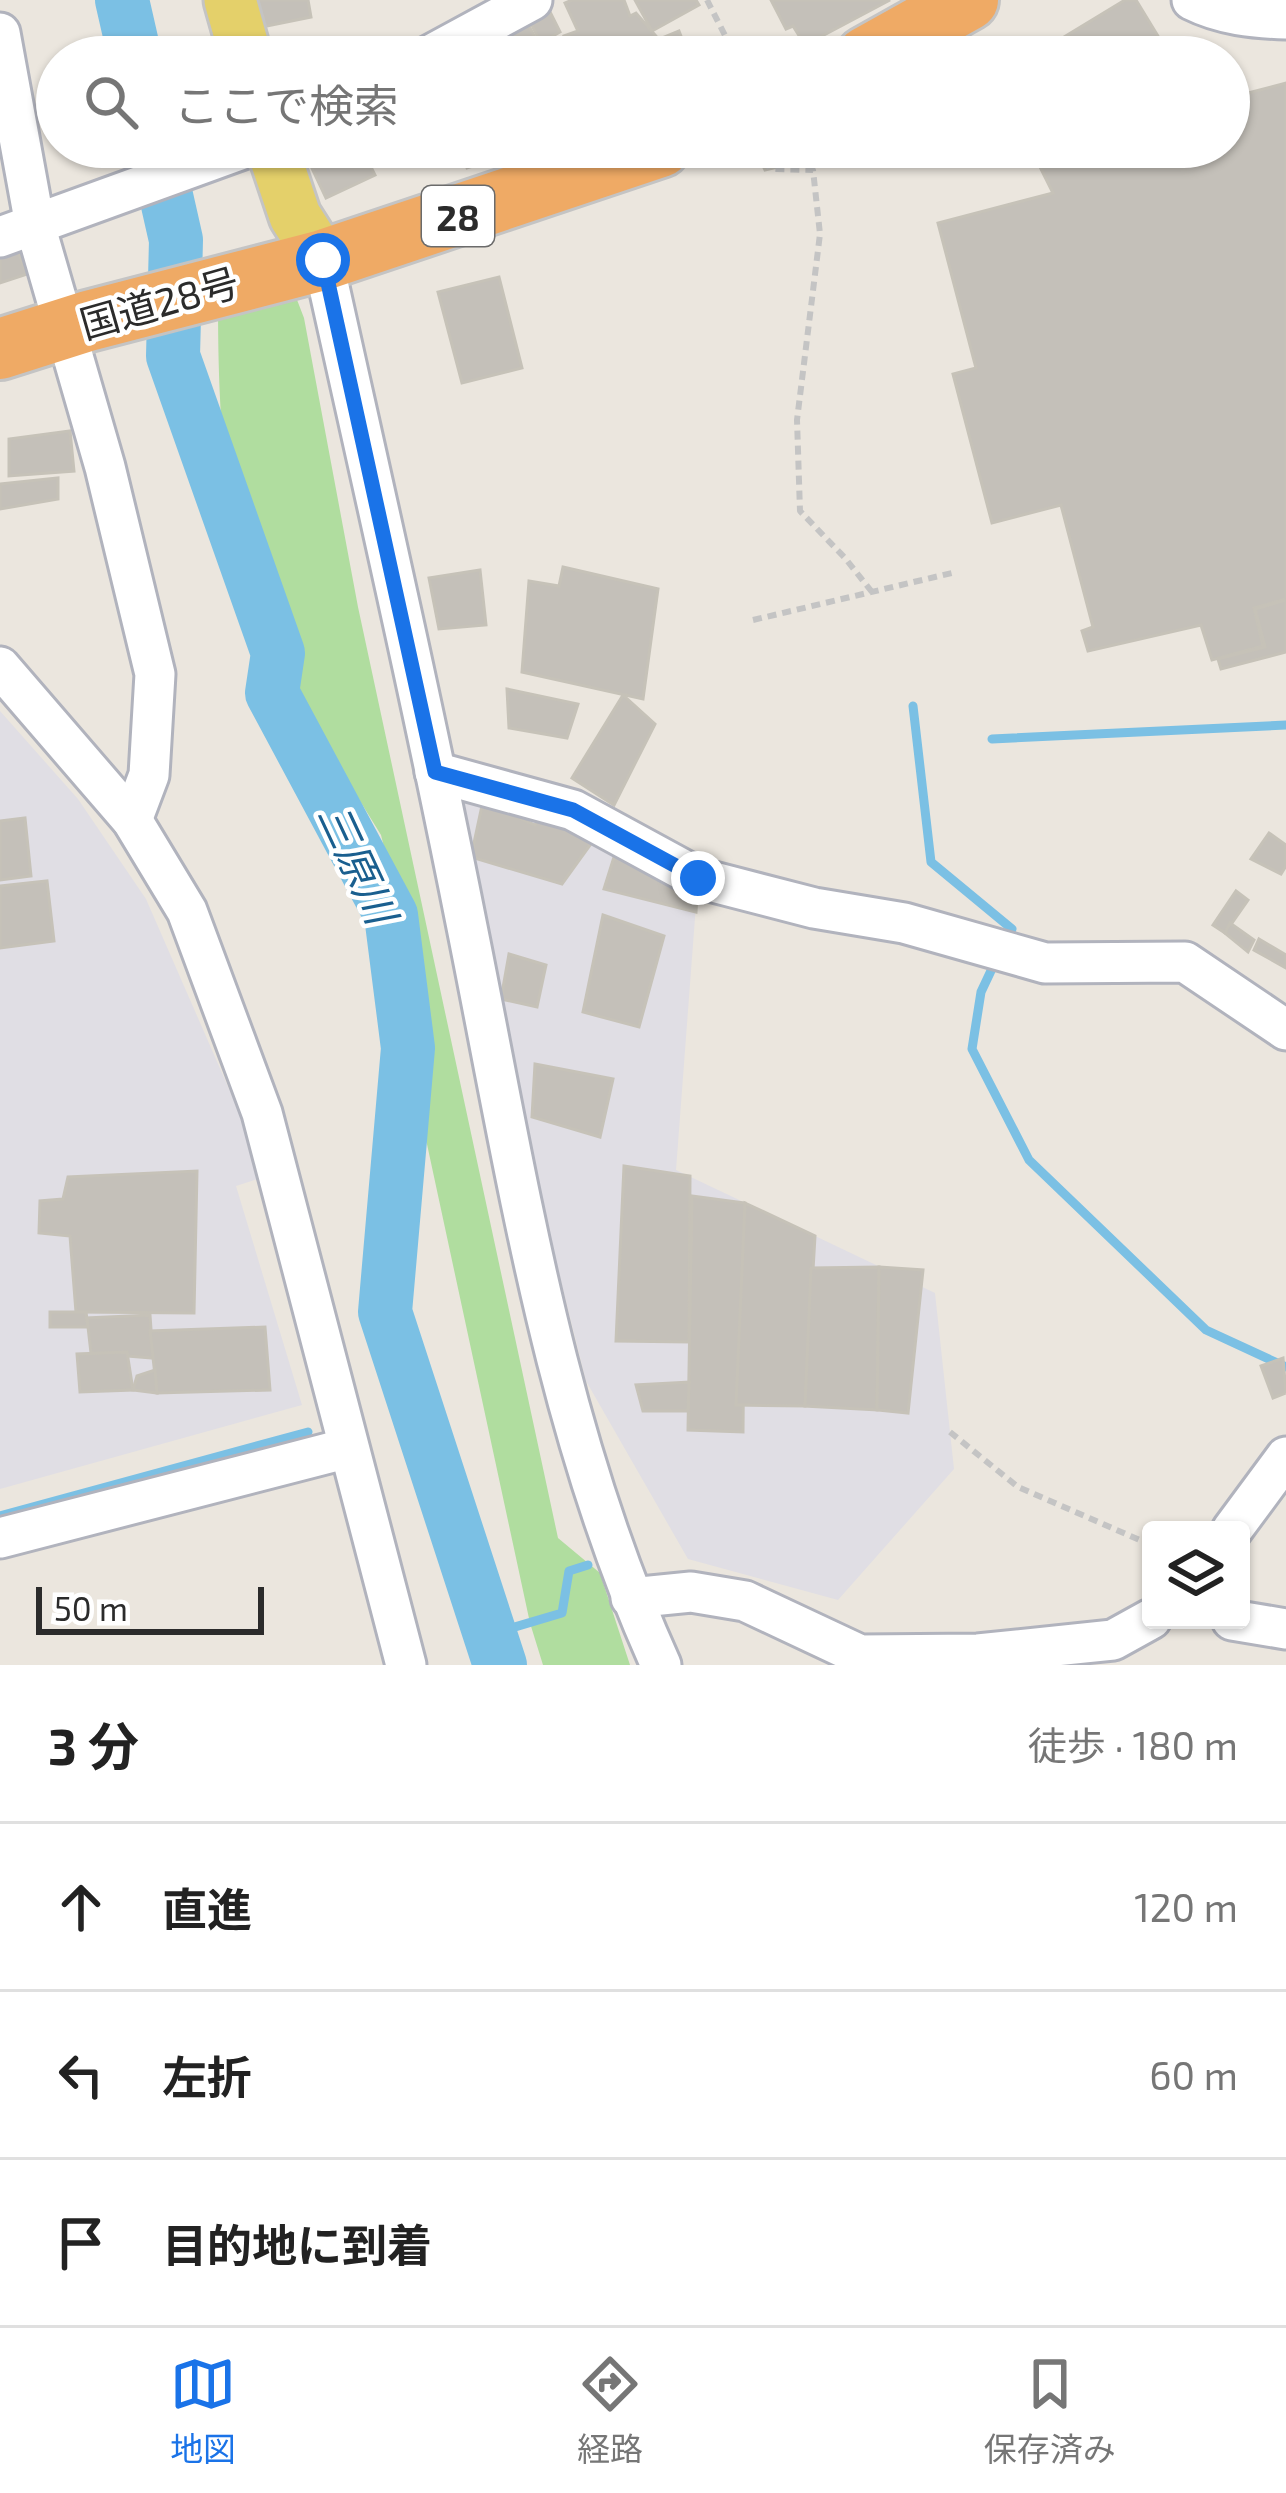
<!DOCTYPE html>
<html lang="ja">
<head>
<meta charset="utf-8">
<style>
  body { margin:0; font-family:"Exo 2","Noto Sans JP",sans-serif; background:#f2f2f2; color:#222 }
  .controls { position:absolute; right:36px; bottom:36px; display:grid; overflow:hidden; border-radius:12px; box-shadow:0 3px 9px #0004 }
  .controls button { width:108px; height:108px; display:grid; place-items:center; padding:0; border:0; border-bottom:3px solid #e0e0e0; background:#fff; color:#222; font:60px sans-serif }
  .scale { position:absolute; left:36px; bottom:30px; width:228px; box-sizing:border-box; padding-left:12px; border:6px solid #2b2b2b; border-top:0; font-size:33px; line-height:42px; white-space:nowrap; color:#2b2b2b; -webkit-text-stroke:9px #fff; paint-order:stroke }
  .stop { position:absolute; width:36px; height:36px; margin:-27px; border:9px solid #1a73e8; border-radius:50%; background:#fff }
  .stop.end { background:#1a73e8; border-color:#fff; box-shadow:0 3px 12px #0008 }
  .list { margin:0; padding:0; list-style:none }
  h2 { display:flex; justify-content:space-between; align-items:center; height:156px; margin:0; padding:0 48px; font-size:51px }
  h2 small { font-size:39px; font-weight:400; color:#767676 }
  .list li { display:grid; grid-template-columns:78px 1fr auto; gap:36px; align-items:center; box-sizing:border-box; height:168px; padding:0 48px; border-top:3px solid #e0e0e0 }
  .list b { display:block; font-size:45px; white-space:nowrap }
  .list em { font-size:39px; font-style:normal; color:#767676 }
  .icon { flex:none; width:66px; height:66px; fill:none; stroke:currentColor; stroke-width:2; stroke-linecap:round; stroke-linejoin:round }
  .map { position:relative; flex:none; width:1286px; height:1665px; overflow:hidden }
  .search { position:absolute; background:#fff; box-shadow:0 3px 9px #0004; left:36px; right:36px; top:36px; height:132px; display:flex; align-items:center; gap:30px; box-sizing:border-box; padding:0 42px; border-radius:66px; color:#767676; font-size:45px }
  .sheet { height:660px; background:#fff }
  nav { display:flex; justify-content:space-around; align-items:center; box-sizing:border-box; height:168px; border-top:3px solid #e0e0e0; background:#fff; font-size:33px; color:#767676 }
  nav a { display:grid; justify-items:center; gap:6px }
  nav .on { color:#1a73e8 }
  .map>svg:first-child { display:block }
</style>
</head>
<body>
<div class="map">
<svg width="1286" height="1665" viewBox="0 0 1286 1665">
  <rect width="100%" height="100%" fill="#ebe6de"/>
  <g fill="#e0dee4">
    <path d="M 0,711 L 78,799 L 146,899 L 267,1176 L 236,1186 L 302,1405 L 0,1489 Z"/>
    <path d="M 440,796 L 573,810 L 698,878 L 676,1170 L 935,1293 L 954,1469 L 838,1600 L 688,1559 L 586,1381 Z"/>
  </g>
  <path fill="#b0dd9f" d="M 289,279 L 304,318 L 358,607 L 558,1538 L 600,1573 L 630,1665 L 543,1665 L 530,1623 L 419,1107 L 420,1055 L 403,923 L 381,835 L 291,689 C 289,640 266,618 250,576 C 220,492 218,385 218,297 Z"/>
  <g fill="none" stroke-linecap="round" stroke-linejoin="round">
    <g stroke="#7bc0e4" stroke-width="9">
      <path d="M 913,706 L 931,862 L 1012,929 L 1005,943"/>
      <path d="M 992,739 L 1286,725"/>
      <path d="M 997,958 L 981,992 L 972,1049 L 1029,1160 L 1206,1330 L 1286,1367"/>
      <path d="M 0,1516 L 308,1432"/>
      <path d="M 491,1634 L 562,1613 L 569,1571 L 588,1565"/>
    </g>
    <g stroke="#7bc0e4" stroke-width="54">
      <path d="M 122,0 L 135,57"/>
      <path d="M 155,147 L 176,240 L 173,356 L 278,653 L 272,693 L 391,915 L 408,1048 L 385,1312 L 500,1665"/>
    </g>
  </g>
  <g fill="#c4c0b9" stroke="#c6c2b8" stroke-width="3">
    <path d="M 252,0 L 308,0 L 311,17 L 257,28 Z"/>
    <path d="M 572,0 L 624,0 L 630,16 L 636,13 L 662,43 L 624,57 L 560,57 L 570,51 L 564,36 L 578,31 L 565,3 Z"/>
    <path d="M 635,0 L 696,0 L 699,5 L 652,31 Z"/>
    <path d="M 771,0 L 890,0 L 805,45 L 793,26 L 786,29 Z"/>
    <path d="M 1125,0 L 1136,0 L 1164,46 L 1146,57 L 1052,57 L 1046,48 Z"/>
    <path d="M 547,6 L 560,32 L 541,43 L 527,16 Z"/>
    <path d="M 525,19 L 546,57 L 455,57 Z"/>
    <path d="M 679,31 L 689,57 L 629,57 L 665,44 L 662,38 Z"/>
    <path d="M 1286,83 L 1286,599 L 1254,608 L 1263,646 L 1212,660 L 1201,625 L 1088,651 L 1082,631 L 1093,627 L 1061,505 L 992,523 L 953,374 L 976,368 L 938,223 L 1053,193 L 1032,151 L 1046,147 L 1229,147 L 1229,98 Z"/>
    <path d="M 302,147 L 361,147 L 375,175 L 326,198 Z"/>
    <path d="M 488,147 L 492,160 L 467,168 L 462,155 Z"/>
    <path d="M 796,147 L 800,162 L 765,170 L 755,148 Z"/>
    <path d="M 11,233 L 27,274 L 0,283 L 0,237 Z"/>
    <path d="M 499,277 L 522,368 L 462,383 L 438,292 Z"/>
    <path d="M 70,431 L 74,471 L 9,476 L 9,439 Z"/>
    <path d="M 58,478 L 58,499 L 0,509 L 0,484 Z"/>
    <path d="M 563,567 L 658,589 L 643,699 L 522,672 L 529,581 L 559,586 Z"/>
    <path d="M 480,570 L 486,625 L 439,629 L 429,578 Z"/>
    <path d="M 1286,600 L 1286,652 L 1221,669 L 1218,659 L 1265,647 L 1255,609 Z"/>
    <path d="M 507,689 L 578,704 L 567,738 L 509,728 Z"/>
    <path d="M 623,695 L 655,724 L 614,805 L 572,778 Z"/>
    <path d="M 483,801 L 535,825 L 549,803 L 603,827 L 562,884 L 471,857 Z"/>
    <path d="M 25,818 L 31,876 L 0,880 L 0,821 Z"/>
    <path d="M 1269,833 L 1286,845 L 1286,866 L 1281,874 L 1251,859 Z"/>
    <path d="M 614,857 L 698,878 L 696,912 L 604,889 Z"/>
    <path d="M 47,881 L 54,941 L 0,948 L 0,886 Z"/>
    <path d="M 1236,891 L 1248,900 L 1225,933 L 1213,925 Z"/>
    <path d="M 603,915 L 664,936 L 639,1027 L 583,1012 Z"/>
    <path d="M 1230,923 L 1254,940 L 1248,952 L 1225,933 Z"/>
    <path d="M 1259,939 L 1286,955 L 1286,968 L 1254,950 Z"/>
    <path d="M 509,954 L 546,965 L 537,1007 L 501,999 Z"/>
    <path d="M 535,1064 L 613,1079 L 600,1137 L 532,1117 Z"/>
    <path d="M 624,1166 L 690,1176 L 689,1342 L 616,1341 Z"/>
    <path d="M 197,1171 L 194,1313 L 76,1312 L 70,1236 L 39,1233 L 40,1201 L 63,1199 L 68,1177 Z"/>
    <path d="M 692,1196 L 745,1203 L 743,1432 L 688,1430 Z"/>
    <path d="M 745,1203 L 815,1236 L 805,1406 L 736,1405 Z"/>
    <path d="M 879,1267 L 877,1410 L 805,1406 L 811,1268 Z"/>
    <path d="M 879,1267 L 923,1270 L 908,1413 L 877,1410 Z"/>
    <path d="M 50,1312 L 86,1312 L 88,1327 L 50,1327 Z"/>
    <path d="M 150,1315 L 153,1358 L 91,1353 L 87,1318 Z"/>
    <path d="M 265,1327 L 270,1390 L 157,1393 L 150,1331 Z"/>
    <path d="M 127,1352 L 133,1390 L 80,1392 L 77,1354 Z"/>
    <path d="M 1283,1358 L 1286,1393 L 1273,1398 L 1261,1366 Z"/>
    <path d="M 155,1370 L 157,1393 L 133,1390 L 137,1376 Z"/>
    <path d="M 689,1382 L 688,1411 L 643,1411 L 636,1385 Z"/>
  </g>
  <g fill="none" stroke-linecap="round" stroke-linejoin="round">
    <defs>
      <g id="minor">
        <path d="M 1192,0 C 1222,15 1254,18 1286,19"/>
        <path d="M 0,33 L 35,225 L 105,467 L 155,674 L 149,775 L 132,820"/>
        <path d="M 427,57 L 532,0"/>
        <path d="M 0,237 L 248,147"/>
        <path d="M 323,260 C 372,482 423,704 467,927 C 517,1176 555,1432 661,1665"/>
        <path d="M 0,667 L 132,820 L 187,911 L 262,1113 L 406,1665"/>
        <path d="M 435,772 L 573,810 L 698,878 L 814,908 L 904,923 L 1045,963 L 1185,962 L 1286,1030"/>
        <path d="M 1232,1530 L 1286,1457"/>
        <path d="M 0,1538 L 348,1448"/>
        <path d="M 631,1598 L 691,1592 L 745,1601 L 860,1655 L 978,1654 L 1113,1640 L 1151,1619"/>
        <path d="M 1232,1620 L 1286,1629"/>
      </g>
      <g id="major">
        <path d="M 230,0 L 246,57"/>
        <path d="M 272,147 L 295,216 L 323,260"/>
      </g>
      <g id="highway">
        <path d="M 866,57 L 968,0"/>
        <path d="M 0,349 L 88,321 L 323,260 L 660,147"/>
      </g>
    </defs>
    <use href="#minor" stroke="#b1b3bd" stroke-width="45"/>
    <use href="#major" stroke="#c4c4c4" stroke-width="57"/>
    <use href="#highway" stroke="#c4c4c4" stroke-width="66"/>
    <g stroke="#c4c4c4" stroke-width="6" stroke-dasharray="9 6" stroke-linecap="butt">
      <path d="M 707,0 L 736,57"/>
      <path d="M 759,147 L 770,169 L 813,170 L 820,234 L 797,420 L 800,511 L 845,558 L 872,592"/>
      <path d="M 753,620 L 956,572"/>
      <path d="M 950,1432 L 1018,1487 L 1151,1545"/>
    </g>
    <use href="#minor" stroke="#fff" stroke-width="39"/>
    <use href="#major" stroke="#e4d06a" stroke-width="51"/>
    <use href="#highway" stroke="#efaa65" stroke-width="60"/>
  </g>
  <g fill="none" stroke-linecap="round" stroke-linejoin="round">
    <path stroke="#1a73e8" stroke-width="15" d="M 323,260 L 435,772 L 573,810 L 698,878"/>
  </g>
  <g text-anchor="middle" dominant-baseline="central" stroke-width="9" stroke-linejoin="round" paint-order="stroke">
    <rect fill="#fff" stroke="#6b6b6b" stroke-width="3" x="422" y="186" width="72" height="60" rx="9"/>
    <g font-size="36" font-weight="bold" fill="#2b2b2b">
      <text x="458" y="216">28</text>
    </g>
    <g font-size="39" fill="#2b2b2b" stroke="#fff">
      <text transform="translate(159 302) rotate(-16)">国道28号</text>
    </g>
    <g font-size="42" font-style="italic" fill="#1a5f8f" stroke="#fff">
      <text transform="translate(359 863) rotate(65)">三原川</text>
    </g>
  </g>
</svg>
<div class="controls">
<button><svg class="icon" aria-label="layers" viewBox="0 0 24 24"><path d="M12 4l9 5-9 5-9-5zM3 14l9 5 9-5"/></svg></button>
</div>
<div class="scale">50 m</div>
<div class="stop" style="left:323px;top:260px"></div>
<div class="stop end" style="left:698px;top:878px"></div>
<div class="search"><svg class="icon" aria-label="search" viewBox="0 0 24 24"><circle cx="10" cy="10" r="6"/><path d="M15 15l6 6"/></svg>ここで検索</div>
</div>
<section class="sheet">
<h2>3 分<small>徒歩 · 180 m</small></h2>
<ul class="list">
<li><svg class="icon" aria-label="ahead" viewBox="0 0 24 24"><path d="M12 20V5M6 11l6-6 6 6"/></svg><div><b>直進</b></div><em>120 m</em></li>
<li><svg class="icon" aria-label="left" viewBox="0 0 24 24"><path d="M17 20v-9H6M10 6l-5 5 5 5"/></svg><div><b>左折</b></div><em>60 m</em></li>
<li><svg class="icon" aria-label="arrive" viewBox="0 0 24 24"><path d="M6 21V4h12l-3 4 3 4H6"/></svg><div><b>目的地に到着</b></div></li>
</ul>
</section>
<nav>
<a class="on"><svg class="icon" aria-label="map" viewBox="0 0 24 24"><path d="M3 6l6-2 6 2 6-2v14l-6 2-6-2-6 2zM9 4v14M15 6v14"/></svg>地図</a>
<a><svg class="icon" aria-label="directions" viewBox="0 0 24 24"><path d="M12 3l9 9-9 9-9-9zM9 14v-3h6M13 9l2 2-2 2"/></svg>経路</a>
<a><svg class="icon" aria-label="saved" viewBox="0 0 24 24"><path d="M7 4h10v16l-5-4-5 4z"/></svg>保存済み</a>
</nav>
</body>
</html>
